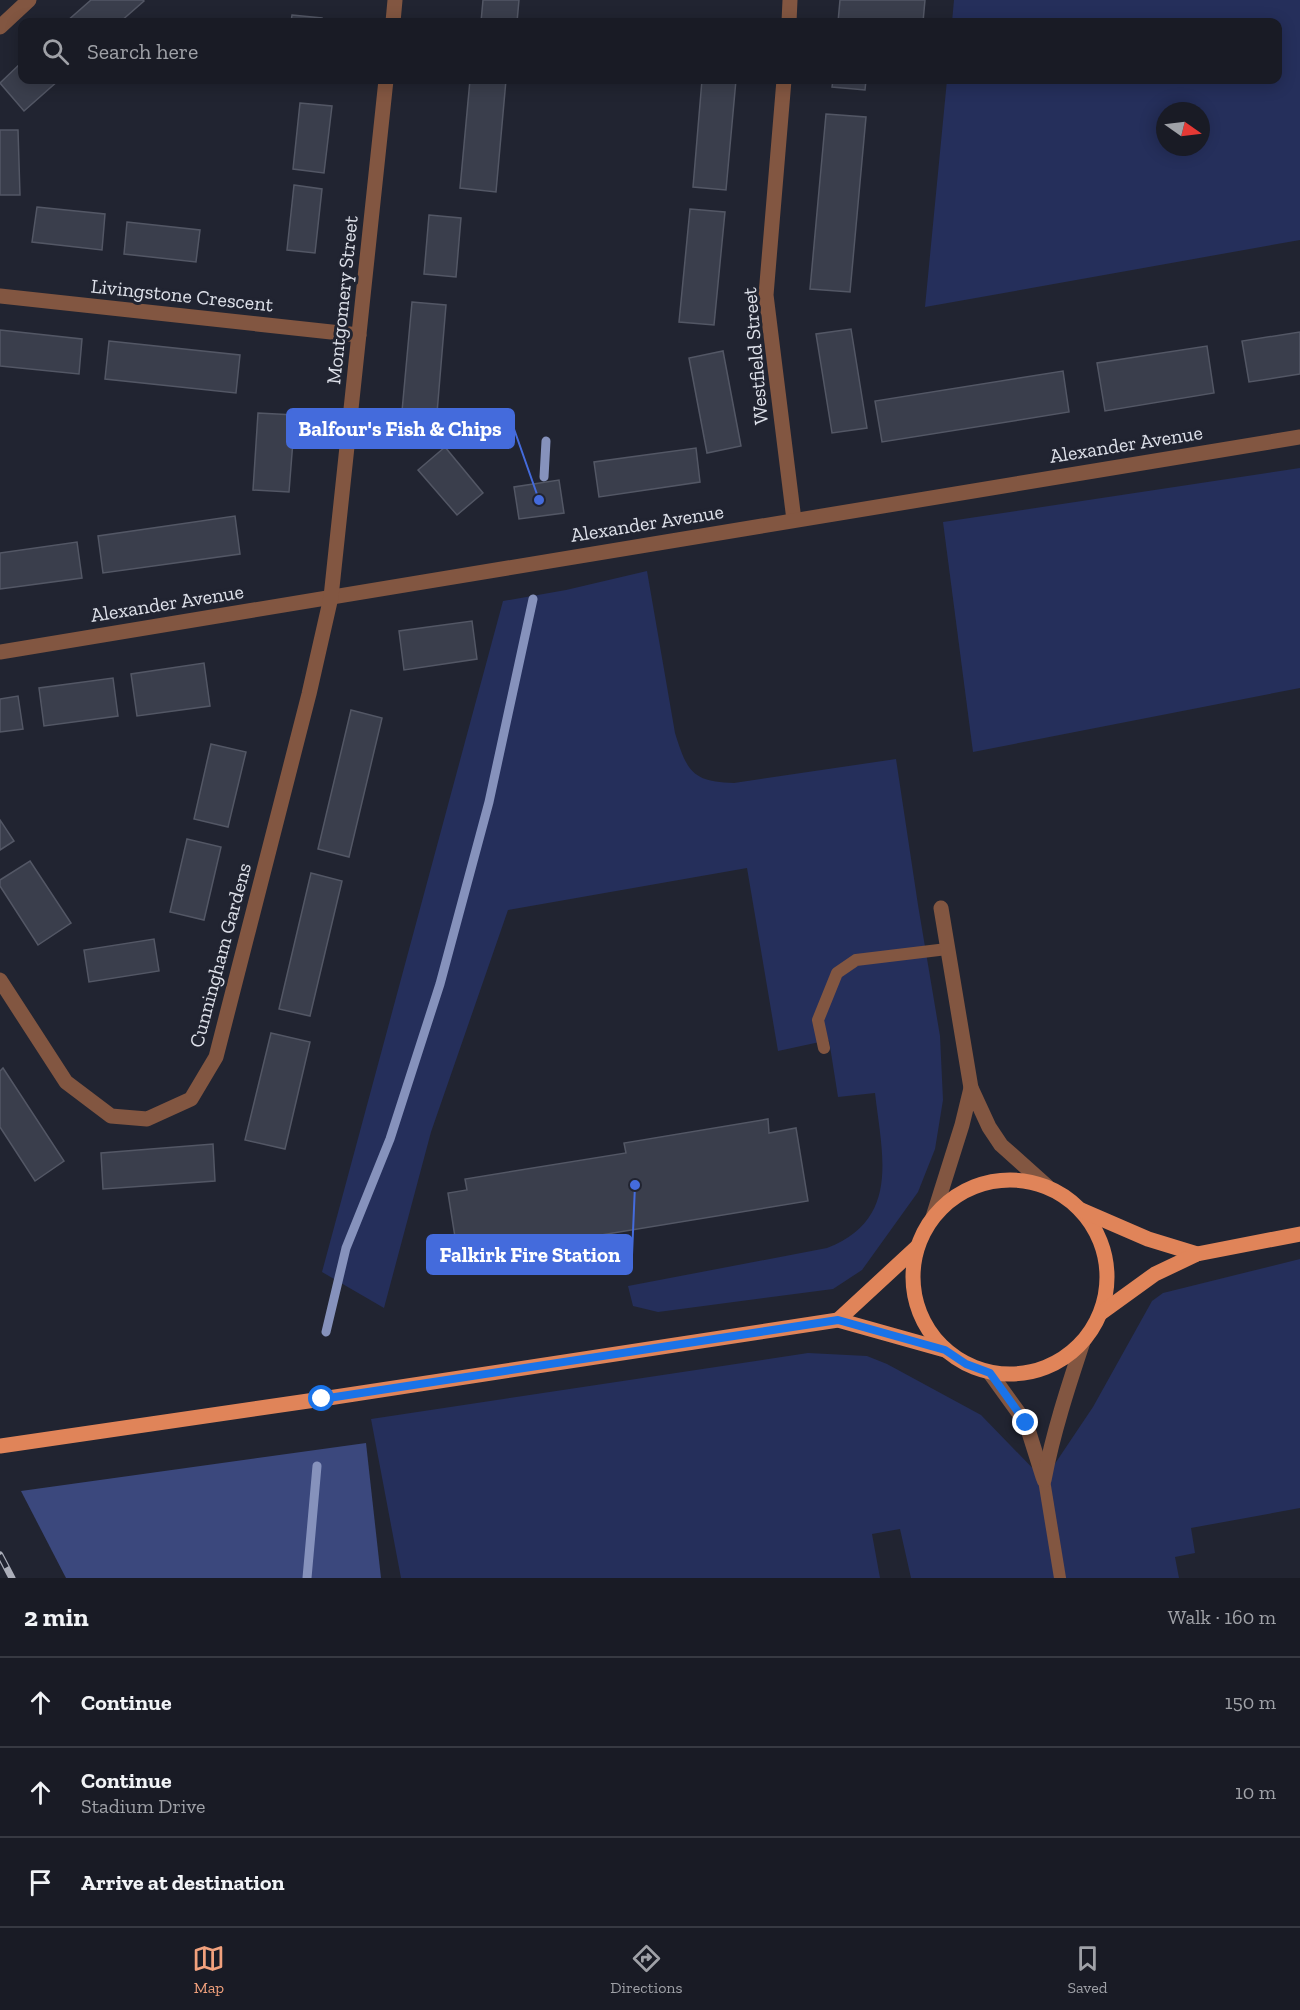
<!DOCTYPE html>
<html lang="en">
<head>
<meta charset="utf-8">
<style>
  body { margin:0; font-family:"Zilla Slab",serif; background:#262832; color:#f1f3f6 }
  .compass { position:absolute; left:1156px; top:102px; width:54px; height:54px; border-radius:50%; background:#191b25; box-shadow:0 3px 15px #0003; rotate:104deg }
  .stop { position:absolute; width:18px; height:18px; margin:-14px; border:4px solid #1a73e8; border-radius:50%; background:#fff }
  .stop.end { background:#1a73e8; border-color:#fff; box-shadow:0 2px 6px #0008 }
  .list { margin:0; padding:0; list-style:none }
  h2 { display:flex; justify-content:space-between; align-items:center; height:78px; margin:0; padding:0 24px; font-size:26px }
  h2 small { font-size:20px; font-weight:400; color:#9fa1a7 }
  .list li { display:grid; grid-template-columns:39px 1fr auto; gap:18px; align-items:center; box-sizing:border-box; height:90px; padding:0 24px; border-top:2px solid #373942 }
  .list b { display:block; font-size:22px; white-space:nowrap }
  .list p { margin:0; font-size:20px; white-space:nowrap; color:#9fa1a7 }
  .list em { font-size:20px; font-style:normal; color:#9fa1a7 }
  .icon { flex:none; width:33px; height:33px; fill:none; stroke:currentColor; stroke-width:2; stroke-linecap:round; stroke-linejoin:round }
  .map { position:relative; flex:none; width:1300px; height:1578px; overflow:hidden }
  .search { position:absolute; background:#191b25; box-shadow:0 3px 15px #0003; left:18px; right:18px; top:18px; height:66px; display:flex; align-items:center; gap:15px; box-sizing:border-box; padding:0 21px; border-radius:12px; color:#9fa1a7; font-size:22px }
  .sheet { height:348px; background:#191b25 }
  nav { display:flex; justify-content:space-around; align-items:center; box-sizing:border-box; height:84px; border-top:2px solid #373942; background:#191b25; font-size:16px; color:#9fa1a7 }
  nav a { display:grid; justify-items:center; gap:3px }
  nav .on { color:#f1a17d }
  .map>svg:first-child { display:block }
</style>
</head>
<body>
<div class="map">
<svg width="1300" height="1578" viewBox="0 0 1300 1578">
  <rect width="100%" height="100%" fill="#212431"/>
  <g fill="#252f5b" fill-rule="evenodd">
    <path d="M 954,0 L 1300,0 L 1300,240 L 925,307 L 947,80 L 1278,80 L 1278,22 L 952,22 ZM 1165,111 L 1201,111 L 1201,147 L 1165,147 Z"/>
    <path d="M 1300,468 L 1300,688 L 973,752 L 943,522 Z"/>
    <path d="M 647,571 L 675,733 C 687,771 692,782 734,783 L 896,759 L 918,905 L 940,1036 L 943,1100 L 935,1149 L 918,1192 L 862,1270 L 833,1289 L 658,1312 L 633,1306 L 628,1286 L 827,1248 C 901,1219 882,1155 875,1093 L 838,1097 L 829,1040 L 778,1051 L 747,868 L 508,910 L 431,1132 L 384,1308 L 322,1272 L 503,601 L 566,590 Z"/>
    <path d="M 1300,1259 L 1300,1508 L 1191,1528 L 1195,1553 L 1175,1557 L 1179,1578 L 911,1578 L 900,1529 L 872,1534 L 880,1578 L 401,1578 L 371,1419 L 808,1353 L 867,1356 L 887,1364 L 981,1415 L 1044,1480 L 1093,1407 L 1152,1301 L 1163,1293 Z"/>
  </g>
  <path fill="#3b487d" d="M 366,1443 L 381,1578 L 66,1578 L 21,1491 Z"/>
  <g fill="none" stroke-linecap="round" stroke-linejoin="round">
    <g stroke="#8692bc" stroke-width="9">
      <path d="M 544,477 L 546,441"/>
      <path d="M 326,1332 L 346,1248 L 390,1139 L 440,984 L 489,802 L 533,599"/>
      <path d="M 307,1578 L 317,1466"/>
    </g>
  </g>
  <g fill="#3a3e4c" stroke="#535765" stroke-width="1.5">
    <path d="M 91,0 L 143,0 L 144,1 L 120,22 L 66,22 Z"/>
    <path d="M 483,0 L 519,0 L 517,22 L 481,22 Z"/>
    <path d="M 840,0 L 925,0 L 923,22 L 838,22 Z"/>
    <path d="M 292,15 L 322,18 L 322,22 L 291,22 Z"/>
    <path d="M 22,62 L 22,80 L 59,80 L 24,111 L 0,83 Z"/>
    <path d="M 470,80 L 506,80 L 496,192 L 460,188 Z"/>
    <path d="M 702,80 L 736,80 L 726,190 L 693,187 Z"/>
    <path d="M 833,80 L 866,80 L 865,90 L 832,87 Z"/>
    <path d="M 300,103 L 332,106 L 324,173 L 293,169 Z"/>
    <path d="M 826,114 L 866,117 L 850,292 L 810,289 Z"/>
    <path d="M 0,130 L 18,130 L 20,195 L 0,195 Z"/>
    <path d="M 294,185 L 322,189 L 315,253 L 287,250 Z"/>
    <path d="M 37,207 L 105,214 L 102,250 L 32,242 Z"/>
    <path d="M 690,209 L 725,212 L 714,325 L 679,322 Z"/>
    <path d="M 429,215 L 461,218 L 456,277 L 424,274 Z"/>
    <path d="M 127,222 L 200,230 L 196,262 L 124,254 Z"/>
    <path d="M 412,302 L 446,305 L 436,425 L 401,422 Z"/>
    <path d="M 851,329 L 867,428 L 832,433 L 816,334 Z"/>
    <path d="M 0,330 L 82,339 L 79,374 L 0,366 Z"/>
    <path d="M 1300,332 L 1300,374 L 1249,382 L 1242,341 Z"/>
    <path d="M 109,341 L 240,355 L 236,393 L 105,379 Z"/>
    <path d="M 1207,346 L 1214,393 L 1105,411 L 1097,363 Z"/>
    <path d="M 723,351 L 741,446 L 707,453 L 689,358 Z"/>
    <path d="M 1063,371 L 1069,412 L 882,442 L 875,401 Z"/>
    <path d="M 258,413 L 295,415 L 289,492 L 253,490 Z"/>
    <path d="M 445,447 L 483,493 L 457,515 L 418,470 Z"/>
    <path d="M 696,448 L 700,482 L 599,497 L 594,462 Z"/>
    <path d="M 559,480 L 564,513 L 519,519 L 514,487 Z"/>
    <path d="M 235,516 L 240,554 L 103,573 L 98,536 Z"/>
    <path d="M 77,542 L 82,578 L 0,589 L 0,553 Z"/>
    <path d="M 472,621 L 477,659 L 404,670 L 399,631 Z"/>
    <path d="M 204,663 L 210,706 L 137,716 L 131,674 Z"/>
    <path d="M 113,678 L 118,716 L 44,726 L 39,688 Z"/>
    <path d="M 18,696 L 23,729 L 0,732 L 0,699 Z"/>
    <path d="M 351,710 L 382,718 L 349,857 L 318,849 Z"/>
    <path d="M 211,744 L 246,752 L 228,827 L 194,819 Z"/>
    <path d="M 0,820 L 14,841 L 0,850 Z"/>
    <path d="M 187,839 L 221,847 L 204,920 L 170,912 Z"/>
    <path d="M 30,861 L 71,923 L 38,945 L 0,886 L 0,880 Z"/>
    <path d="M 311,873 L 342,881 L 310,1016 L 279,1009 Z"/>
    <path d="M 154,939 L 159,971 L 89,982 L 84,950 Z"/>
    <path d="M 271,1033 L 310,1042 L 285,1149 L 245,1140 Z"/>
    <path d="M 3,1068 L 64,1161 L 35,1181 L 0,1127 L 0,1071 Z"/>
    <path d="M 768,1119 L 769,1133 L 796,1128 L 808,1201 L 473,1256 L 471,1240 L 456,1243 L 448,1193 L 467,1190 L 465,1179 L 626,1153 L 624,1143 Z"/>
    <path d="M 213,1144 L 215,1181 L 103,1189 L 101,1153 Z"/>
  </g>
  <g fill="none" stroke-linecap="round" stroke-linejoin="round">
    <g stroke="#825641" stroke-width="12">
      <path d="M 824,1048 L 818,1020 L 837,973 L 856,960 L 947,949"/>
      <path d="M 1044,1480 L 1060,1578"/>
    </g>
    <g stroke="#825641" stroke-width="15">
      <path d="M 393,22 L 395,0"/>
      <path d="M 789,22 L 790,0"/>
      <path d="M 0,27 L 29,0"/>
      <path d="M 784,80 L 766,295 L 794,520"/>
      <path d="M 0,296 L 359,335"/>
      <path d="M 0,652 L 1300,437"/>
      <path d="M 941,908 L 971,1088"/>
      <path d="M 0,980 L 66,1082 L 111,1116 L 147,1119 L 191,1099 L 216,1057 L 309,694 L 331,597 L 386,80"/>
      <path d="M 933,1217 L 962,1125 L 971,1088 L 989,1127 L 1001,1145 L 1047,1186"/>
      <path d="M 990,1373 L 1026,1423 L 1043,1477"/>
      <path d="M 1044,1480 C 1053,1433 1068,1387 1083,1342"/>
    </g>
    <g stroke="#e08459" stroke-width="15">
      <circle cx="1010" cy="1277" r="97"/>
      <path d="M 1081,1210 L 1148,1239 L 1197,1254"/>
      <path d="M 1101,1313 L 1155,1274 L 1197,1254 L 1300,1234"/>
      <path d="M 838,1320 L 917,1247"/>
      <path d="M 0,1446 L 322,1399 L 838,1320 L 945,1350"/>
    </g>
    <defs>
      <path id="rail" d="M 0,1555 L 12,1578"/>
    </defs>
    <use href="#rail" stroke="#abaeb9" stroke-width="7"/>
    <use href="#rail" stroke="#212431" stroke-width="4.5" stroke-dasharray="14" stroke-linecap="butt"/>
  </g>
  <g fill="none" stroke-linecap="round" stroke-linejoin="round">
    <path stroke="#1a73e8" stroke-width="8" d="M 322,1399 L 838,1320 L 945,1350 L 966,1364 L 990,1373 L 1026,1423"/>
  </g>
  <g text-anchor="middle" dominant-baseline="central" stroke-width="6" stroke-linejoin="round" paint-order="stroke">
    <g font-size="20" fill="#dee1ea" stroke="#212431">
      <text transform="translate(182 295) rotate(6)">Livingstone Crescent</text>
      <text transform="translate(342 300) rotate(-84)">Montgomery Street</text>
      <text transform="translate(755 356) rotate(-95)">Westfield Street</text>
      <text transform="translate(1126 444) rotate(-9)">Alexander Avenue</text>
      <text transform="translate(647 523) rotate(-9)">Alexander Avenue</text>
      <text transform="translate(167 603) rotate(-9)">Alexander Avenue</text>
      <text transform="translate(220 955) rotate(-75)">Cunningham Gardens</text>
    </g>
  </g>
  <path fill="none" stroke="#446bdc" stroke-width="2" d="M539 500L514 429M635 1185L632 1255"/>
  <g fill="#446bdc" stroke="#212431" stroke-width="2">
    <circle cx="539" cy="500" r="6"/>
    <circle cx="635" cy="1185" r="6"/>
  </g>
  <g fill="#446bdc" stroke="#446bdc" stroke-width="2">
    <rect x="287" y="409" width="227" height="39" rx="6"/>
    <rect x="427" y="1235" width="205" height="39" rx="6"/>
  </g>
  <g font-size="21" text-anchor="middle" font-weight="bold" fill="#fff">
    <text x="400" y="436">Balfour's Fish &amp; Chips</text>
    <text x="530" y="1262">Falkirk Fire Station</text>
  </g>
</svg>
<svg class="compass" viewBox="-18 -18 36 36"><path d="M0-13l5 13h-10z" fill="#e53935"/><path d="M0 13l5-13h-10z" fill="#9fa1a7"/></svg>
<div class="stop" style="left:322px;top:1399px"></div>
<div class="stop end" style="left:1026px;top:1423px"></div>
<div class="search"><svg class="icon" aria-label="search" viewBox="0 0 24 24"><circle cx="10" cy="10" r="6"/><path d="M15 15l6 6"/></svg>Search here</div>
</div>
<section class="sheet">
<h2>2 min<small>Walk · 160 m</small></h2>
<ul class="list">
<li><svg class="icon" aria-label="ahead" viewBox="0 0 24 24"><path d="M12 20V5M6 11l6-6 6 6"/></svg><div><b>Continue</b></div><em>150 m</em></li>
<li><svg class="icon" aria-label="ahead" viewBox="0 0 24 24"><path d="M12 20V5M6 11l6-6 6 6"/></svg><div><b>Continue</b><p>Stadium Drive</p></div><em>10 m</em></li>
<li><svg class="icon" aria-label="arrive" viewBox="0 0 24 24"><path d="M6 21V4h12l-3 4 3 4H6"/></svg><div><b>Arrive at destination</b></div></li>
</ul>
</section>
<nav>
<a class="on"><svg class="icon" aria-label="map" viewBox="0 0 24 24"><path d="M3 6l6-2 6 2 6-2v14l-6 2-6-2-6 2zM9 4v14M15 6v14"/></svg>Map</a>
<a><svg class="icon" aria-label="directions" viewBox="0 0 24 24"><path d="M12 3l9 9-9 9-9-9zM9 14v-3h6M13 9l2 2-2 2"/></svg>Directions</a>
<a><svg class="icon" aria-label="saved" viewBox="0 0 24 24"><path d="M7 4h10v16l-5-4-5 4z"/></svg>Saved</a>
</nav>
</body>
</html>
